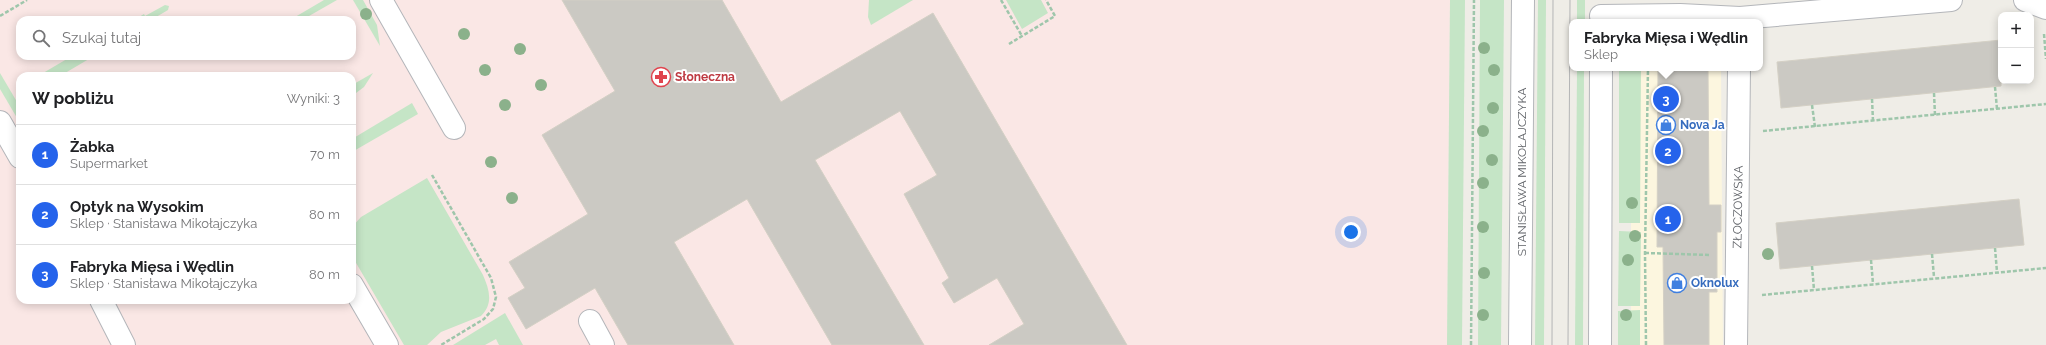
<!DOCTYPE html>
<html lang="pl">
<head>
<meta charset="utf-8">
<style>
  body { margin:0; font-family:Raleway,sans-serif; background:#f6f6f6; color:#202124 }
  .controls { position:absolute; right:12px; top:12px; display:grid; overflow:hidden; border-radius:8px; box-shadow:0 2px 10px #0003 }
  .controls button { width:36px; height:36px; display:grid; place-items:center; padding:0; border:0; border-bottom:1px solid #e0e0e0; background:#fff; color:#202124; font:20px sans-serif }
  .you { position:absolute; left:1351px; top:232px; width:14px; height:14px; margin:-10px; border:3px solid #fff; border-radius:50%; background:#1a73e8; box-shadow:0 0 0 6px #1a73e833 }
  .badge { display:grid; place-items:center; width:26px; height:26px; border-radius:50%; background:#2563eb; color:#fff; font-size:13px; font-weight:700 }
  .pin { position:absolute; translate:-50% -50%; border:2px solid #fff; box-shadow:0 1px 4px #0006 }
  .popup { position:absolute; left:1569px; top:19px; width:194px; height:52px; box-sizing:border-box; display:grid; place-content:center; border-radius:8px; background:#fff; filter:drop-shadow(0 1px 3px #0005); font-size:13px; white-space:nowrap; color:#757577 }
  .popup b { font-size:15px; color:#202124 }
  .popup::after { content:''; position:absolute; left:50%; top:100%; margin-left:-8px; border:8px solid transparent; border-top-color:#fff }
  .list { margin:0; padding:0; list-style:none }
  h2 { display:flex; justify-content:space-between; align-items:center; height:52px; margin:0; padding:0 16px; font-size:17px }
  h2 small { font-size:13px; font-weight:400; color:#757577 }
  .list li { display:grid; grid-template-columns:26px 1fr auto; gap:12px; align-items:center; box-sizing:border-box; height:60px; padding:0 16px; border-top:1px solid #e0e0e0 }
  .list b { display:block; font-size:15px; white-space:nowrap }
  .list p { margin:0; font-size:13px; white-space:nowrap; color:#757577 }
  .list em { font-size:13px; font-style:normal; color:#757577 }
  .icon { flex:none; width:22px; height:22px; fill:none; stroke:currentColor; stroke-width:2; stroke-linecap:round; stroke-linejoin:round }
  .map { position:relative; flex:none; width:2046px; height:345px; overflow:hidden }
  .search { position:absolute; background:#fff; box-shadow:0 2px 10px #0003; left:16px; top:16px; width:340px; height:44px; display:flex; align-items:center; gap:10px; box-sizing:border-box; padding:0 14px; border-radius:12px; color:#757577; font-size:15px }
  .panel { position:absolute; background:#fff; box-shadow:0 2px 10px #0003; left:16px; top:72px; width:340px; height:232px; border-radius:12px }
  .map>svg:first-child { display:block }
</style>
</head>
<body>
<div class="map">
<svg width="2046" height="345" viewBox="0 0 2046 345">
  <rect width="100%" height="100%" fill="#efede7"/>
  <path fill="#fcf6df" d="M 1631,68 L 1721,68 L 1723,345 L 1631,345 Z"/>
  <path fill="#fae7e5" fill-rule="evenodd" d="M 0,0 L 1450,0 L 1447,345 L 0,345 ZM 20,20 L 352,20 L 352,56 L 20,56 ZM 20,76 L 352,76 L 352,300 L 20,300 Z"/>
  <g fill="#c5e5c6">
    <path d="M 324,0 L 337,0 L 302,20 L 290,20 Z"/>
    <path d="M 353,0 L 363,0 L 377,25 L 380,46 Z"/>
    <path d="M 869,0 L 913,0 L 871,25 L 868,17 Z"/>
    <path d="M 1006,0 L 1041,0 L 1048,13 L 1022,29 Z"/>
    <path d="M 1450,0 L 1465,0 L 1462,345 L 1447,345 Z"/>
    <path d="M 1480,0 L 1504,0 L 1501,345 L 1478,345 Z"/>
    <path d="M 1538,0 L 1546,0 L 1544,345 L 1535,345 Z"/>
    <rect x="1577" y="0" width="8" height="22"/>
    <path d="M 165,5 L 169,6 L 168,10 L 151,20 L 134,20 L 144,14 L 145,16 Z"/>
    <path d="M 72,56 L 94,56 L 60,76 L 38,76 Z"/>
    <path d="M 1577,68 L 1584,68 L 1583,345 L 1575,345 Z"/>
    <path d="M 1619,68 L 1641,68 L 1640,223 L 1619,223 Z"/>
    <path d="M 0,73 L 20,107 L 20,123 L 0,89 Z"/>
    <path d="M 373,73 L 364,87 L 352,96 L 352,85 Z"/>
    <path d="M 412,103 L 418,114 L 352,152 L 352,139 Z"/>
    <path d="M 427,178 L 483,275 C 489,289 494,303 481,316 L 441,332 L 427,345 L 404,345 L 352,256 L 352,227 L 361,217 Z"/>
    <path d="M 1619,231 L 1641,232 L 1640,306 L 1618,306 Z"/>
    <path d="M 1640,310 L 1640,345 L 1618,345 L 1618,311 Z"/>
    <path d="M 505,313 L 523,345 L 499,345 L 496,339 L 485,345 L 453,345 Z"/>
  </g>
  <g fill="#cbc9c3" stroke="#d4d0c5">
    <path d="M 562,0 L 722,0 L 781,102 L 933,13 L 1127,345 L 989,345 L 1024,324 L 997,278 L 954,303 L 942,283 L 949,278 L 904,194 L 937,175 L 900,111 L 815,160 L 924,345 L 832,345 L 747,199 L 674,242 L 734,345 L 628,345 L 595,288 L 526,329 L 508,298 L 525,288 L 509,262 L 588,214 L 542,135 L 615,91 Z"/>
    <path d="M 2001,40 L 2001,86 L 1781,108 L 1777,62 Z"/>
    <path d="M 1658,68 L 1708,68 L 1709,205 L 1721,205 L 1721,232 L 1717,232 L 1717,292 L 1709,292 L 1709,345 L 1664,345 L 1663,247 L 1657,247 Z"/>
    <path d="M 2019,199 L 2024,245 L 1780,269 L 1776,223 Z"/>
  </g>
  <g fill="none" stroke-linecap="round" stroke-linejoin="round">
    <defs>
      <g id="minor">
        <path d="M 381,0 L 454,128"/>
        <path d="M 2025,0 L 2046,8"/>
        <path d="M 1601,16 L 1680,15 L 1740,18 L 1951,0"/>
        <path d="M 0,122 L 20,157"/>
        <path d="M 352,285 L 387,345"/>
        <path d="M 101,300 L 124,345"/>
        <path d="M 590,321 L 603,345"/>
        <path d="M 1520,345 L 1523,0"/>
        <path d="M 1600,345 L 1601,68"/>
        <path d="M 1736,345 L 1739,68"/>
      </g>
    </defs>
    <use href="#minor" stroke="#b4b6ba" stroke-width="24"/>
    <g stroke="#9ec6ab" stroke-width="2.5" stroke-dasharray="4 2" stroke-linecap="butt">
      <path d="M 1001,0 L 1022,36"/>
      <path d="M 0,16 L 27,0"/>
      <path d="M 2044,34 L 2046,59"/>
      <path d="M 1009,44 L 1055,16 L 1046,0"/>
      <path d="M 1995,87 L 1997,109"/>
      <path d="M 1934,93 L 1935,115"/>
      <path d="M 1872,99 L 1873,121"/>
      <path d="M 1812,105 L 1815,127"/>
      <path d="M 1763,131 L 2046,104"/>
      <path d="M 432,175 L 491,278 L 496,297 L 493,309 L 484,319 L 441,345"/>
      <path d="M 1995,248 L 1997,272"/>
      <path d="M 1645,253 L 1710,255"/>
      <path d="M 1932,254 L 1934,277"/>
      <path d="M 1871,260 L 1873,284"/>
      <path d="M 1812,266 L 1814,290"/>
      <path d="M 1762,295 L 2046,268"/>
      <path d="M 1471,345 L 1474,0"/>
      <path d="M 1646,345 L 1645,253 L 1648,68"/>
    </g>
    <use href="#minor" stroke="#fff" stroke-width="22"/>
    <g stroke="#b4b5b6" stroke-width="1">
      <path d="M 1552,345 L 1553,0"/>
      <path d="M 1568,345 L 1570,0"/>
    </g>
  </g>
  <g fill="#8bb18b">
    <circle cx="366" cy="14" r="6"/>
    <circle cx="464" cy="34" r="6"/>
    <circle cx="1484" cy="48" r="6"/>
    <circle cx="520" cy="49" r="6"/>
    <circle cx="485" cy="70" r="6"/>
    <circle cx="1494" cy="70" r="6"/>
    <circle cx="541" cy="85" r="6"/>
    <circle cx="505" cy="105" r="6"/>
    <circle cx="1493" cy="108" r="6"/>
    <circle cx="1483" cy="131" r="6"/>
    <circle cx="1492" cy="160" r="6"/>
    <circle cx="491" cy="162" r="6"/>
    <circle cx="1483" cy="183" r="6"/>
    <circle cx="512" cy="198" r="6"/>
    <circle cx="1632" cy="203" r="6"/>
    <circle cx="1483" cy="227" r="6"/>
    <circle cx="1635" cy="236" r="6"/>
    <circle cx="1768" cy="254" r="6"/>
    <circle cx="1628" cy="260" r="6"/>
    <circle cx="1484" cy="273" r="6"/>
    <circle cx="1483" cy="315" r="6"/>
    <circle cx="1626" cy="315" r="6"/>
  </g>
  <defs>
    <symbol id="pharmacy-ring" viewBox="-11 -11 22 22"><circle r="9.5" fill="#fff" stroke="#e0444e" stroke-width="1.5"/><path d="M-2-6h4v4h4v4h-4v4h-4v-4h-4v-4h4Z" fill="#e0444e"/></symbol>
    <symbol id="shop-ring" viewBox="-11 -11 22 22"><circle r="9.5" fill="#fff" stroke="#3f7fe0" stroke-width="1.5"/><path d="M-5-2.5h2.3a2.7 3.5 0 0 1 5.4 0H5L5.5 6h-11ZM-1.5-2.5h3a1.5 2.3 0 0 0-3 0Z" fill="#3f7fe0"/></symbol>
  </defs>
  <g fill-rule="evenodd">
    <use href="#pharmacy-ring" x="650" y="66" width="22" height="22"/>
    <use href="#shop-ring" x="1655" y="114" width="22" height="22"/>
    <use href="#shop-ring" x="1666" y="272" width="22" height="22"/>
  </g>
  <g text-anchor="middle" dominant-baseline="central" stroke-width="4" stroke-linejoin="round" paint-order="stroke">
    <g font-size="12" font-weight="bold" fill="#be3a42" stroke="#fff" text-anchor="start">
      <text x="675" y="77">Słoneczna</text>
    </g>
    <g font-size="12" font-weight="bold" fill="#366cbe" stroke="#fff" text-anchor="start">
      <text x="1680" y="125">Nova Ja</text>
      <text x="1691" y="283">Oknolux</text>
    </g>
    <g font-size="12" fill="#5e6166" stroke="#fff">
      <text transform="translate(1522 172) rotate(-90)">STANISŁAWA MIKOŁAJCZYKA</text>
      <text transform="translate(1738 207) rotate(-89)">ZŁOCZOWSKA</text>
    </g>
  </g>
</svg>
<div class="controls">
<button>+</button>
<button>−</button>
</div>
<div class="you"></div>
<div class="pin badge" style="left:1668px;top:219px">1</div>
<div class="pin badge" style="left:1668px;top:151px">2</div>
<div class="pin badge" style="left:1666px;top:99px">3</div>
<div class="popup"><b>Fabryka Mięsa i Wędlin</b>Sklep</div>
<div class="search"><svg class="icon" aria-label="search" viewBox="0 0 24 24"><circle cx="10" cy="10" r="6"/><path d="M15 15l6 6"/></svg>Szukaj tutaj</div>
<section class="panel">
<h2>W pobliżu<small>Wyniki: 3</small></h2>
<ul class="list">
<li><span class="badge">1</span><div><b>Żabka</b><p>Supermarket</p></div><em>70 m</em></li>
<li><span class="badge">2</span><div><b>Optyk na Wysokim</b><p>Sklep · Stanisława Mikołajczyka</p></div><em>80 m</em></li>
<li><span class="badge">3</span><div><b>Fabryka Mięsa i Wędlin</b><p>Sklep · Stanisława Mikołajczyka</p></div><em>80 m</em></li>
</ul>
</section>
</div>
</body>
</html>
